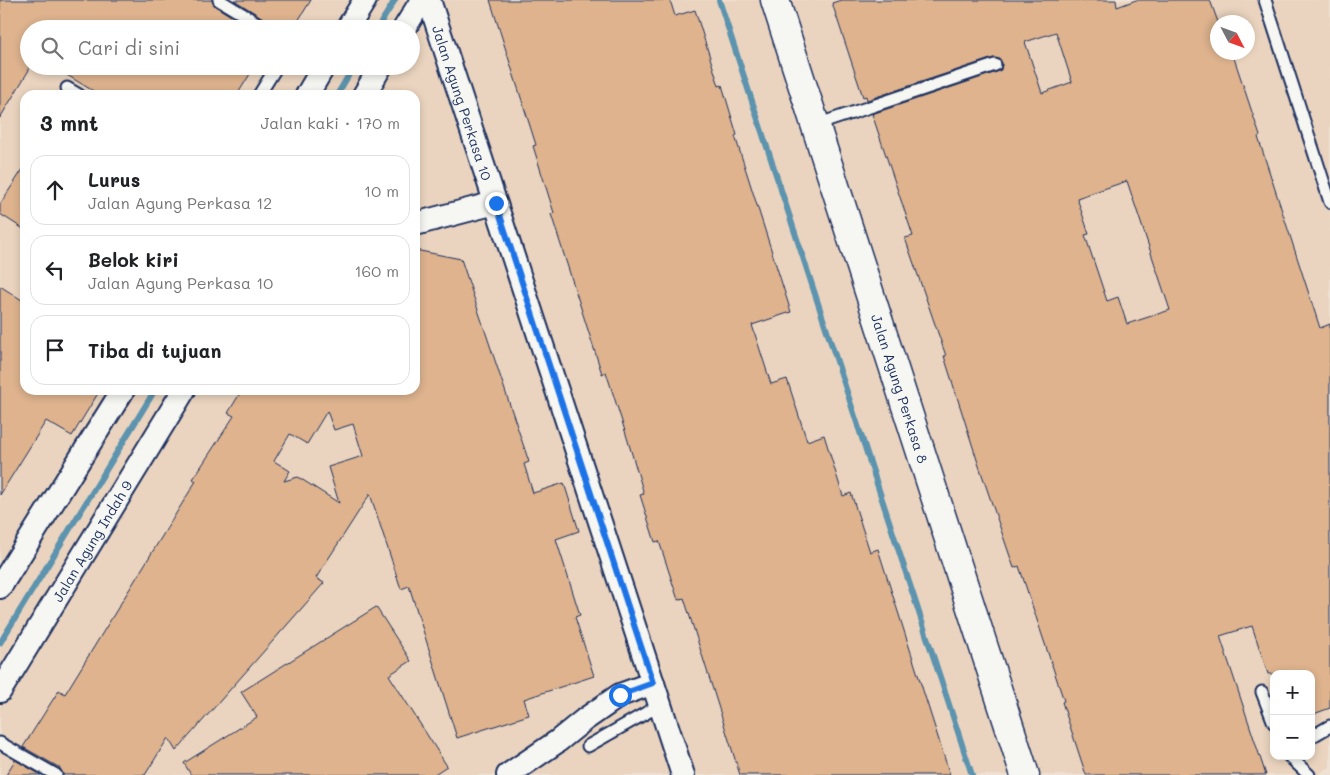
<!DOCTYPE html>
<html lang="id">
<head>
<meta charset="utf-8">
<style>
  body { margin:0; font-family:Mali,sans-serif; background:#f6f6f6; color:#202124 }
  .controls { position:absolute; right:15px; bottom:15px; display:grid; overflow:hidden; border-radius:10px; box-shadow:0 2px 8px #0003 }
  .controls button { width:45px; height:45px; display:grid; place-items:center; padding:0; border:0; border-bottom:1px solid #e0e0e0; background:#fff; color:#202124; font:25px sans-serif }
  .compass { position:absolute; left:1210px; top:15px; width:45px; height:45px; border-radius:50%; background:#fff; box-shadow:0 2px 8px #0003; rotate:131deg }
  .stop { position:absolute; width:15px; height:15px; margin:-11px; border:4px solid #1a73e8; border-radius:50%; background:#fff }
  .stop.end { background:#1a73e8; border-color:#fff; box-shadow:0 1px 5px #0008 }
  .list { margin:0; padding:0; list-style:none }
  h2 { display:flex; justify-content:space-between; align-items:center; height:65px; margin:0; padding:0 20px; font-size:21px }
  h2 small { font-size:16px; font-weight:400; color:#757577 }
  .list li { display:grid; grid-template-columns:32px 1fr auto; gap:15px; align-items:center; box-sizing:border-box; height:70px; margin:0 10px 10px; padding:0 10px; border:1px solid #e0e0e0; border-radius:15px }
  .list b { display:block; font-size:19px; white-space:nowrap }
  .list p { margin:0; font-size:16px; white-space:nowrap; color:#757577 }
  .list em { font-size:16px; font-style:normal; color:#757577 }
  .icon { flex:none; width:28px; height:28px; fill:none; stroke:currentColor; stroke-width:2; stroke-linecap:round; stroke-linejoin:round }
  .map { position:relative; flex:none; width:1330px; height:775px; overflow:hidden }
  .search { position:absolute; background:#fff; box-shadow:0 2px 8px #0003; left:20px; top:20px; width:400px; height:55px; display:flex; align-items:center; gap:12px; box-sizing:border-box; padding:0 18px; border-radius:28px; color:#757577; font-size:19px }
  .panel { position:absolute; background:#fff; box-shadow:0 2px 8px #0003; left:20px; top:90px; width:400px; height:305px; border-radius:15px }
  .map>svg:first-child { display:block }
</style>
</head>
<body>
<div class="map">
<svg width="1330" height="775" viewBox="0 0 1330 775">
  <rect width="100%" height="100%" fill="#efe2d4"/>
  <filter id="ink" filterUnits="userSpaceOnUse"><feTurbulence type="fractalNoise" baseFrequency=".02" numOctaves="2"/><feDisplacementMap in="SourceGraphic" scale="10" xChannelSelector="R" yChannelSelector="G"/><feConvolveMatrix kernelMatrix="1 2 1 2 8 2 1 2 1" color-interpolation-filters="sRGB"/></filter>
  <g filter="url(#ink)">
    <path fill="#ead4bf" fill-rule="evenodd" d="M 0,0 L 1330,0 L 1330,767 L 1317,775 L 0,775 ZM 1218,22 L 1248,22 L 1248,52 L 1218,52 ZM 29,29 L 411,29 L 411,66 L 29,66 ZM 25,95 L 415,95 L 415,390 L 25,390 ZM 1274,674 L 1311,674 L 1311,756 L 1274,756 Z"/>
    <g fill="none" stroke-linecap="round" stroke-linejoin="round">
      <g stroke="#5c93ae" stroke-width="6">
        <path d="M 719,0 L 972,775"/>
        <path d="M 377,29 L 395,0"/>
        <path d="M 337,95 L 354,66"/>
        <path d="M 0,643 L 155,390"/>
      </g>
    </g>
    <g fill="#deb38e" stroke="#1b2f5e" fill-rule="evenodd">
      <path d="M 0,0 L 212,0 L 215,6 L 252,29 L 29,29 L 29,70 L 0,118 Z"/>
      <path d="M 234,0 L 311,0 L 293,29 L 274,29 L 271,23 Z"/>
      <path d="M 490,0 L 670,0 L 675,16 L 695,10 L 719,86 L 722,85 L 737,135 L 735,136 L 791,312 L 752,325 L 771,384 L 787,379 L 807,441 L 824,435 L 843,496 L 851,493 L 870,552 L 878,549 L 950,775 L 740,775 L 684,598 L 678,600 L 659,541 L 655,542 L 640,495 L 644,494 L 625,431 L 606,372 L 602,374 L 551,214 L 554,213 L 533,146 L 536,145 Z"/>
      <path d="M 841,0 L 1116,0 L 1117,7 L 1136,0 L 1210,0 L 1218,22 L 1218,52 L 1232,52 L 1260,136 L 1258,137 L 1320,328 L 1330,324 L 1330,708 L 1311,715 L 1311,674 L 1268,674 L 1252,626 L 1220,636 L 1266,775 L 1086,775 L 1062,702 L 1064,701 L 1019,566 L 1014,568 L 978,463 L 944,356 L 946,356 L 905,238 L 913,236 L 872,114 L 997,72 L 1001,70 L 1002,63 L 1000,59 L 993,58 L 867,100 L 866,96 L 863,97 L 832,3 ZM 1056,32 L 1072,82 L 1042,93 L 1025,42 ZM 1127,181 L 1170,310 L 1127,324 L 1118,297 L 1107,301 L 1085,235 L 1089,234 L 1077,198 Z"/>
      <path d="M 52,66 L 255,66 L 237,95 L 100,95 Z"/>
      <path d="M 25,166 L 25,230 L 0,214 L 0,204 Z"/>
      <path d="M 415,250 L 461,259 L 529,462 L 524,464 L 533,493 L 564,483 L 579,531 L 556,539 L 580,615 L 575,617 L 594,676 L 524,699 L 529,715 L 457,738 L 409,586 L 401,589 L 370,494 L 316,578 L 324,583 L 176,751 L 168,738 L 145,775 L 63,775 L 60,768 L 23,747 L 59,690 L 65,694 L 196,481 L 193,479 L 234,416 L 228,413 L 242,390 L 415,390 ZM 327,411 L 334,430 L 353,424 L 363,456 L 328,467 L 339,503 L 298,477 L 284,481 L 290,471 L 274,461 L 290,434 L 307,444 Z"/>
      <path d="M 0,286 L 25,302 L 25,390 L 100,390 L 72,436 L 46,421 L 0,495 Z"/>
      <path d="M 376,607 L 411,661 L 389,675 L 447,766 L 433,775 L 191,775 L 184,763 L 257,717 L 241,692 Z"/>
      <path d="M 15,760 L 41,775 L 6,775 Z"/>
    </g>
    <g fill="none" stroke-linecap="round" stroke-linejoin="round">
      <defs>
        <g id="service">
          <path d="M 219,0 L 267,29"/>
          <path d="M 1265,0 L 1330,202"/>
          <path d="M 67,88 L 79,95"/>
          <path d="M 259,95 L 277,66"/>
          <path d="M 816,125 L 995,65"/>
          <path d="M 1262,692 L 1274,723"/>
          <path d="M 1311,737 L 1330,726"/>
          <path d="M 0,743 L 56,775"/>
          <path d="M 588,746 L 660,705"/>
          <path d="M 1289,756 L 1309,775"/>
        </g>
        <g id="minor">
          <path id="s1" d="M 429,0 L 683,775"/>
          <path d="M 347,29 L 365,0"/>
          <path d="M 404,29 L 422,0"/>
          <path d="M 307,95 L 324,66"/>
          <path d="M 364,95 L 381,66"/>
          <path d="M 415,224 L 495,203"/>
          <path d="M 0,587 L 123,390"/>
          <path id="s2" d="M 0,691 L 184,390"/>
          <path d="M 508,775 L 558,741 L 584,720 L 620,695 L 653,683"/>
        </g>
        <g id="tertiary">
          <path id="s3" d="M 775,0 L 1025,775"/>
        </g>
      </defs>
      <use href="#service" stroke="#1b2f5e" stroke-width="15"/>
      <use href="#minor" stroke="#1b2f5e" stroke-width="26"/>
      <use href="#tertiary" stroke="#1b2f5e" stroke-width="31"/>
      <use href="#service" stroke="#f6f6f2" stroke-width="11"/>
      <use href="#minor" stroke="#f6f6f2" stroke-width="22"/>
      <use href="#tertiary" stroke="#f6f6f2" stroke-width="28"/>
    </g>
  </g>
  <g fill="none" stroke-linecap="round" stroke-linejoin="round" filter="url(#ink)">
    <path stroke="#1a73e8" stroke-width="6" d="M 496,203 L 653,683 L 620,695"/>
  </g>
  <g text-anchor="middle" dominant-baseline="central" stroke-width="5" stroke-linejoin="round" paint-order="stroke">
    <g font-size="14" fill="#1b2f5e" stroke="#f6f6f2">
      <text stroke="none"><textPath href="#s1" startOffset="108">Jalan Agung Perkasa 10</textPath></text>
      <text stroke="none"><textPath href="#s3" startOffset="408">Jalan Agung Perkasa 8</textPath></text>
      <text stroke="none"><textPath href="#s2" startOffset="176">Jalan Agung Indah 9</textPath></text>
    </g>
  </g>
</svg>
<div class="controls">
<button>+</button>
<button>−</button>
</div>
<svg class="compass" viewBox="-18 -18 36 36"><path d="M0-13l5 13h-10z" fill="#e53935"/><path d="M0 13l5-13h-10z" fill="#757577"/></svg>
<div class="stop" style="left:620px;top:695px"></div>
<div class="stop end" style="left:496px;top:203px"></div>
<div class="search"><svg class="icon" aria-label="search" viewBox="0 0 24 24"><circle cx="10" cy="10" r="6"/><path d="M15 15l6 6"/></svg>Cari di sini</div>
<section class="panel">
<h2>3 mnt<small>Jalan kaki · 170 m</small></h2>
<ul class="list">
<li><svg class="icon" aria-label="ahead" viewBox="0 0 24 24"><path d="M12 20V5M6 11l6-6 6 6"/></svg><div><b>Lurus</b><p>Jalan Agung Perkasa 12</p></div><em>10 m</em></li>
<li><svg class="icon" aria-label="left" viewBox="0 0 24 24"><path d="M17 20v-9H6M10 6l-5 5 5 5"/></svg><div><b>Belok kiri</b><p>Jalan Agung Perkasa 10</p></div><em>160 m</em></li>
<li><svg class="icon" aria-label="arrive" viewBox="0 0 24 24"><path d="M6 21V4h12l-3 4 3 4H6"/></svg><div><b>Tiba di tujuan</b></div></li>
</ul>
</section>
</div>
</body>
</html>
